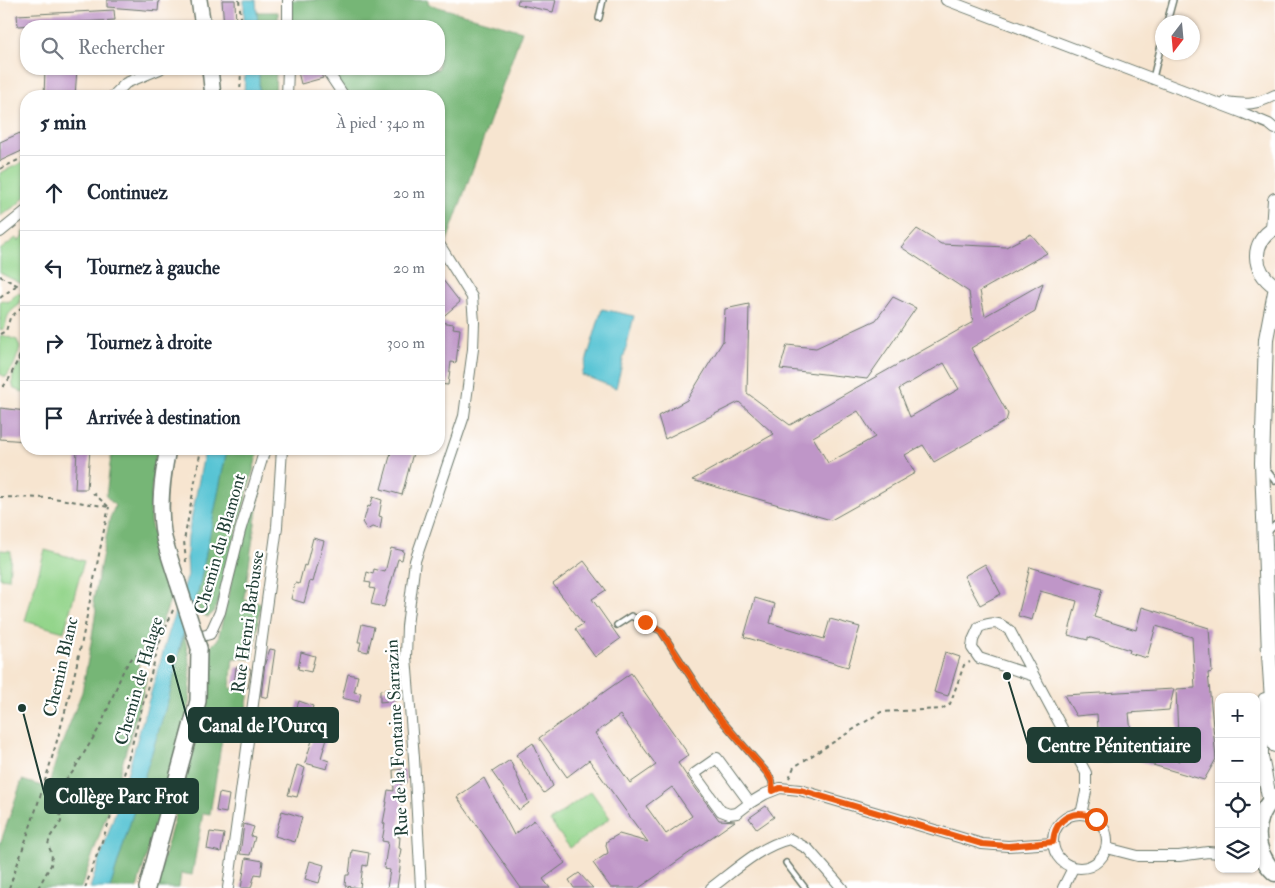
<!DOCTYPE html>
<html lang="fr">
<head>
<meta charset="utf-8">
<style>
  body { margin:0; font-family:"IM FELL Double Pica",serif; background:#f2f2f3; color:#1f2937 }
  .controls { position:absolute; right:15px; bottom:15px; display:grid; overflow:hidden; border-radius:10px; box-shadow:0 1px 4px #0004 }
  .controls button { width:45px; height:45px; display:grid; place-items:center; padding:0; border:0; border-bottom:1px solid #e0e1e3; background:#fff; color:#1f2937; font:25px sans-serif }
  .compass { position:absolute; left:1155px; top:15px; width:45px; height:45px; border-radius:50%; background:#fff; box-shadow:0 1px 4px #0004; rotate:196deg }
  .stop { position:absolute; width:15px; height:15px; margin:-11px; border:4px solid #ea580c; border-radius:50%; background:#fff }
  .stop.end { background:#ea580c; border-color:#fff; box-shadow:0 1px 5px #0008 }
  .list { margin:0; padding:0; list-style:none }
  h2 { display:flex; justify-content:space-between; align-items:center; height:65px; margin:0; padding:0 20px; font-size:21px }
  h2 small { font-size:16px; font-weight:400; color:#747a83 }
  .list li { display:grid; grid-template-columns:32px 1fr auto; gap:15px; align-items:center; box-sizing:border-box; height:75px; padding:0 20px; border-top:1px solid #e0e1e3 }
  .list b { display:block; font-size:19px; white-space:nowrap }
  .list em { font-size:16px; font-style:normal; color:#747a83 }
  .icon { flex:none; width:28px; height:28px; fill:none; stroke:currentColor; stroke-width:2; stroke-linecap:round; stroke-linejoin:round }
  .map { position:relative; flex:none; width:1275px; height:888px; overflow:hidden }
  .search { position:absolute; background:#fff; box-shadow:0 1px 4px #0004; left:20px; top:20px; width:425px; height:55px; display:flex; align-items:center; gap:12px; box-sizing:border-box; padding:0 18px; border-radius:20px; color:#747a83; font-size:19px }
  .panel { position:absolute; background:#fff; box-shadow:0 1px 4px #0004; left:20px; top:90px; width:425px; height:365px; border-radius:20px }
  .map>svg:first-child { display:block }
</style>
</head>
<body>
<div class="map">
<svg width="1275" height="888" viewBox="0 0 1275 888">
  <rect width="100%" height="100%" fill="#fff"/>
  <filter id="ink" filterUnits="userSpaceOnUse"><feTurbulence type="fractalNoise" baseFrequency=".02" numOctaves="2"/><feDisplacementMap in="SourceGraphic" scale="10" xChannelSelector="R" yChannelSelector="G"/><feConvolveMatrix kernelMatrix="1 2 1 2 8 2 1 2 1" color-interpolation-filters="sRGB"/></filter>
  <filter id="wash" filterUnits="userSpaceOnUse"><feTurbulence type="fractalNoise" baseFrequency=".0096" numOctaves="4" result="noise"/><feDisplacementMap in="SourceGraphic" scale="20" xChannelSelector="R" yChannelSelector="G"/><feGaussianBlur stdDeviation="1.12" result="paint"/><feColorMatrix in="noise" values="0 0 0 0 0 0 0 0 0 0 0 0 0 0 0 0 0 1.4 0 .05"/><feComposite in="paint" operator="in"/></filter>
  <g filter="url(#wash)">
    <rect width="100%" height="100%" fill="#f7e5d0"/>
    <g fill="#93d48a" stroke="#59885f">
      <path d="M 26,162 L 26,195 L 18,204 L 0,216 L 0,173 L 21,163 Z"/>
      <path d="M 26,230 L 26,283 L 24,285 L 0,273 L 0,250 L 16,238 L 18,241 L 24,236 L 23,233 Z"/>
      <path d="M 18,293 L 21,294 L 20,304 C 8,314 8,312 5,328 L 0,330 L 0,302 L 2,300 L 8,302 Z"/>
      <path d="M 2,335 L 17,340 L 20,348 L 14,365 L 6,377 L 0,374 L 0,336 Z"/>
      <path d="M 19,363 L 26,367 L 26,393 L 14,389 C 10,378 14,372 19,363 Z"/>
      <path d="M 0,550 L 11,551 L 9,579 L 0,578 Z"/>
      <path d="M 45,550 L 84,561 L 64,632 L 25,621 Z"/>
      <path d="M 591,791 L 610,818 L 570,848 L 550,821 Z"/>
    </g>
    <g fill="#76b676" stroke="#4a7a55">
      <path d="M 288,0 L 428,0 L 428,4 L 522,31 L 443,252 L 439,244 L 439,96 L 343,96 L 325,69 L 439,69 L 439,26 L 288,26 Z"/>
      <path d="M 257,12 L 278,12 L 278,26 L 258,26 Z"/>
      <path d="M 259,69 L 276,69 L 275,96 L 259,96 Z"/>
      <path d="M 112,449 L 157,449 L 152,485 L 150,521 L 171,597 L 166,612 L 153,641 L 143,646 L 137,672 L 147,678 L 113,796 L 81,888 L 0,888 L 0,844 L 22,780 L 48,788 L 58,754 L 82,692 L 91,643 L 96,610 L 93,602 L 110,518 L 115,506 L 106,496 Z"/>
      <path d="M 227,449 L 259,449 L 217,605 L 214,612 L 208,617 L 200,613 L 196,600 Z"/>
      <path d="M 263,469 L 244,599 L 261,603 L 253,659 L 233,658 L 230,688 L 249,691 L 243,729 L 224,726 L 210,814 L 203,813 L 192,875 L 181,873 L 179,888 L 155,888 L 190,763 L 203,708 L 207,656 L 210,647 L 218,639 L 242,537 Z"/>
      <path d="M 184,634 C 192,664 192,693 186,723 L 137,888 L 110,888 L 169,697 Z"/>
    </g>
    <g fill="#59c4d4" stroke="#3c8084">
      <path d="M 244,0 L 256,0 L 258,26 L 244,26 Z"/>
      <path d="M 245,69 L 259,69 L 259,96 L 244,96 Z"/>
      <path d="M 602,309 L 634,316 L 616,388 L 582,375 Z"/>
      <path d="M 205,449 L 227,449 L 198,593 L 182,638 L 169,697 L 110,888 L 90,888 L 119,801 L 174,615 L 188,575 L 187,556 L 188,536 Z"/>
    </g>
    <g id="blocks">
      <g fill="#bf96c8" fill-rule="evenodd">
        <path d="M 107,0 L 159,0 L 158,11 L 107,7 Z"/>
        <path d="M 222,0 L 235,0 L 236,26 L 224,26 Z"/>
        <path d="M 518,0 L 556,0 L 553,12 L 517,4 Z"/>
        <path d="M 114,10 L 115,20 L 18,26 L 17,15 Z"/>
        <path d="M 45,69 L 77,69 L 75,96 L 44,96 Z"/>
        <path d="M 309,69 L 317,69 L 323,78 L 301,84 L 298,72 Z"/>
        <path d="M 20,133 L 26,149 L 0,161 L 0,142 Z"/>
        <path d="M 917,229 L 941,244 L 1006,247 L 1031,234 L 1047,253 L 980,291 L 985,316 L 1043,283 L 1035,311 L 971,348 L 1008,414 L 1006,421 L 934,462 L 923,445 L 905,455 L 915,473 L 831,520 L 692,480 L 774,434 L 739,402 L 665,439 L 658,416 L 687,400 L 723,341 L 725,309 L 749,304 L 747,393 L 790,425 L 973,322 L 969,292 L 901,247 ZM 944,363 L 959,389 L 910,417 L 899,389 ZM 858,411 L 875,437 L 828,463 L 813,437 Z"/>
        <path d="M 439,275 L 460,302 L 439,320 Z"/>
        <path d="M 893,297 L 916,308 L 867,379 L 780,369 L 787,345 L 816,348 L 876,320 Z"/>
        <path d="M 439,322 L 454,324 L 453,328 L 460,329 L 456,363 L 451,362 L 448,385 L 439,384 L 442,362 L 439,361 Z"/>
        <path d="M 0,408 L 26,411 L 26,441 L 0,439 Z"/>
        <path d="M 77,449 L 90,449 L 87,489 L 75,489 Z"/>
        <path d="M 392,449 L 414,449 L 402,495 L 381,489 Z"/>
        <path d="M 373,497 L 382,500 L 379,516 L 382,517 L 380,529 L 372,527 L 367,530 L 362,522 L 364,520 L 368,506 L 370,507 Z"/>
        <path d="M 313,538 L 324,541 L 313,582 L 310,581 L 304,603 L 291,599 L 295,583 L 299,584 L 304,565 L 306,566 Z"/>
        <path d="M 391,548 L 404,551 L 402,560 L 398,559 L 384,607 L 371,604 L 375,589 L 370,588 L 371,583 L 365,582 L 367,572 L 373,574 L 374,569 L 385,572 Z"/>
        <path d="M 584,561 L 606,590 L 592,599 L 620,639 L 595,657 L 575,629 L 583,624 L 553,584 Z"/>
        <path d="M 985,564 L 1001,594 L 980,605 L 964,576 Z"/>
        <path d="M 1030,567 L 1102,589 L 1094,617 L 1136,630 L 1142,607 L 1209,628 L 1212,672 L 1208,673 L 1216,759 L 1204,780 L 1136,760 L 1100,761 L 1097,714 L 1076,716 L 1064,695 L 1174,689 L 1169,710 L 1129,713 L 1131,733 L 1162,742 L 1159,755 L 1179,761 L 1176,689 L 1195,688 L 1192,637 L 1156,626 L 1147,658 L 1129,653 L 1130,650 L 1088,637 L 1088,640 L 1068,635 L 1077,601 L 1040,591 L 1032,620 L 1018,616 Z"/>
        <path d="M 755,598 L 775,604 L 770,623 L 824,639 L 830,619 L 860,627 L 848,667 L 744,637 Z"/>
        <path d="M 362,624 L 374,627 L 368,652 L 359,650 L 361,642 L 358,642 Z"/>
        <path d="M 270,649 L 275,650 L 268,698 L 261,696 L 265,663 Z"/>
        <path d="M 301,652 L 315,656 L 311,672 L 298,669 Z"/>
        <path d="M 945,652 L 960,657 L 948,696 L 934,692 Z"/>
        <path d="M 236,667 L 251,669 L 248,688 L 234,686 Z"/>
        <path d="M 631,673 L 689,755 L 678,763 L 688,778 L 719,820 L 735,821 L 639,888 L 611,888 L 593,863 L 608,853 L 606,845 L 607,841 L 619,834 L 648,842 L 589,760 L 567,777 L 539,738 ZM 620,715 L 656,765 L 630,783 L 595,733 ZM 672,787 L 692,816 L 666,834 L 646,806 Z"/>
        <path d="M 348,674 L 358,676 L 354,692 L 361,693 L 359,702 L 342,698 Z"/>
        <path d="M 398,688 L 399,700 L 380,702 L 380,690 Z"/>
        <path d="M 299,701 L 313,706 L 311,714 L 296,710 Z"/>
        <path d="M 314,734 L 327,738 L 321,758 L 329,761 L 327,769 L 305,763 Z"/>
        <path d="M 533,743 L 553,786 L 544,793 L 516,755 Z"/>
        <path d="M 510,760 L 529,803 L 519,810 L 492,772 Z"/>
        <path d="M 297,765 L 305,768 L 297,797 L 288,795 Z"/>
        <path d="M 405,769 L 406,783 L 401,783 L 399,798 L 402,799 L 398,837 L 400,837 L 399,848 L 401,849 L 399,860 L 401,861 L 397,888 L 387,888 L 390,870 L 384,869 L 388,842 L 382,841 L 385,824 L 383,823 L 387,802 L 386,802 L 388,790 L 394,791 L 393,770 Z"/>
        <path d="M 484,778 L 514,835 L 534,820 L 565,863 L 543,879 L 550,888 L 521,888 L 457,797 Z"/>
        <path d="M 219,793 L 229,795 L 226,813 L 216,811 Z"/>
        <path d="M 766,806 L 774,817 L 757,829 L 749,818 Z"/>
        <path d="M 282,811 L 302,817 L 295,842 L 275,836 Z"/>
        <path d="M 244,824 L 254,827 L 251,836 L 255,837 L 250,855 L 240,854 Z"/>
        <path d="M 210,832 L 224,834 L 221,852 L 207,849 Z"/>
        <path d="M 352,850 L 369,853 L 367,866 L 363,865 L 360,888 L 345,886 L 346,875 L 349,875 Z"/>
        <path d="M 246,858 L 263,861 L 261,875 L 255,874 L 251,888 L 241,888 Z"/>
        <path d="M 310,861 L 324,865 L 319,883 L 305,879 Z"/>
        <path d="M 579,873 L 593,888 L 574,888 L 569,880 Z"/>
      </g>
    </g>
  </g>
  <g filter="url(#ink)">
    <use href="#blocks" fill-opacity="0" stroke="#6b786b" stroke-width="1"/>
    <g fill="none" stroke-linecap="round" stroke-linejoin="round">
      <defs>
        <g id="service">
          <path d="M 599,18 L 603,0"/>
          <path d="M 1167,22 L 1173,0"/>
          <path d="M 1153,78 L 1162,41"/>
          <path d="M 1266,469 L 1275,481"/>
          <path d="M 1267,533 L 1275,525"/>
          <path d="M 617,625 L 631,616 L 661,631 L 711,708 L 768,774 L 772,781 L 773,790"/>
          <path d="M 786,863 L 805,888"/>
        </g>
        <g id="minor">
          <path d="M 288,0 L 288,26"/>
          <path d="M 946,0 L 1243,113 L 1269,124 L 1275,129"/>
          <path d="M 326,69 L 344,96"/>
          <path d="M 113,96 L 126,83 L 160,69"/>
          <path d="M 287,96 L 288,69"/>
          <path d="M 1226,102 C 1248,105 1255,105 1275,95"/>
          <path d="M 0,232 L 26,211"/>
          <path d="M 195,638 L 210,634 L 220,612 L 240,531 L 265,449"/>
          <path d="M 1034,676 L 979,658 L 972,648 L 973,640 L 979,627 C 992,622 999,621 1010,631 L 1086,773 L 1086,792 L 1081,814"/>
          <path d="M 750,803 L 717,758 L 694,774 L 721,811 L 729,814 L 737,813 L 750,803 L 765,794 L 780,788 L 800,790 L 982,844 L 1008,846 L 1053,843"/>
          <circle cx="1080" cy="841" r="27"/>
          <path d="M 1107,848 L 1138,856 L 1179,856 L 1208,852 L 1219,853"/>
          <path d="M 228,888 L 277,527 L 282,449"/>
          <path d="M 421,888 L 414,758 L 406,657 L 407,626 L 415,561 L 464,416 L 473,349 L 474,322 L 472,297 L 439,244"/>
          <path d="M 711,888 C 735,870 760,846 790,839 L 808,849 L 842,888"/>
          <path d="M 1063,888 L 1073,868"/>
        </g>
        <g id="tertiary">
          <path d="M 1275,228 C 1250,242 1252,271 1275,286"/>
          <path d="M 1273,229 L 1275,200"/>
          <path d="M 1275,292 L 1266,339 L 1262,463 L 1269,654 L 1275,745"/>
          <path d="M 1265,700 L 1261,741 L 1261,757 L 1270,802"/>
        </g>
        <g id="secondary">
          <path d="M 199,0 L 203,26"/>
          <path d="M 210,69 L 213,96"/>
          <path d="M 168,449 C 162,478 158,508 164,538 C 168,553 173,568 178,583"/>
          <path d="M 147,888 L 198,701 L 199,648"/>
        </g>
        <path id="primary" d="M 1275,797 C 1251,818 1253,852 1275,873"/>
      </defs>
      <use href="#service" stroke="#6b786b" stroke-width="8"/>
      <use href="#minor" stroke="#6b786b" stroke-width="12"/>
      <use href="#tertiary" stroke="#6b786b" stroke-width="16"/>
      <use href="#secondary" stroke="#6b786b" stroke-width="18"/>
      <use href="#primary" stroke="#6b786b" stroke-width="19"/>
      <g stroke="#6b786b" stroke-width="2" stroke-dasharray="4 4" stroke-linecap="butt">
        <path d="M 239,0 L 242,26"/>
        <path d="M 240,96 L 241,69"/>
        <path d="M 0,169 L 26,156"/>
        <path d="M 0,276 L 26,290"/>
        <path d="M 0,298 L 17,285"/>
        <path d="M 0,334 L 6,331 L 10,318 L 23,306 L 26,293"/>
        <path d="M 18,359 L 26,365"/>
        <path d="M 3,387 L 9,379 L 26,342"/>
        <path d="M 93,493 L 109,507"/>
        <path d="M 0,497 L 53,498 L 109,507"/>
        <path d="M 186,562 L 184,541 L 201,449"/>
        <path d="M 789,778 L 794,767 L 881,712 L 942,709 L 950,704 L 964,665 L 970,662"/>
        <path d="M 45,785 L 57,788 L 72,773 L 101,725 L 124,669 L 133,657 L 159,644"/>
        <path d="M 9,888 C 38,807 64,725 82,641 C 91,596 99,552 109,507"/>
        <path d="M 38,888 L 51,865 L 52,854 L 48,845 L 50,837 L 61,822 L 57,788"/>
        <path d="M 85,888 L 118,797 L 159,644 L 173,610"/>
      </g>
      <use href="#service" stroke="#fff" stroke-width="5"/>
      <use href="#minor" stroke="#fff" stroke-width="10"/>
      <use href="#tertiary" stroke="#fff" stroke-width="14"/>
      <use href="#secondary" stroke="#fff" stroke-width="15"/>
      <use href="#primary" stroke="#fff" stroke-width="16"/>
      <defs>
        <path id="secondary-bridge" d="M 178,583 L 199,648"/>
      </defs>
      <use href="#secondary-bridge" stroke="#6b786b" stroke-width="18" stroke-linecap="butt"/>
      <use href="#secondary-bridge" stroke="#fff" stroke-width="15"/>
    </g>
  </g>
  <g fill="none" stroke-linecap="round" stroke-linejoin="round" filter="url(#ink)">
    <path stroke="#ea580c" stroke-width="6" d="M 645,622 L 661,631 L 711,708 L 768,774 L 772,781 L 773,791 L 780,788 L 800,790 L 982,844 L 1008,846 L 1053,842 C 1055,818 1074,807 1096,819"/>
  </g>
  <g text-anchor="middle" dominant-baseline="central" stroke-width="4.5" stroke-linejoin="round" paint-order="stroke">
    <g font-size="18" fill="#1f3d34" stroke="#fff">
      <text transform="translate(220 544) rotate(-74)">Chemin du Blamont</text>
      <text transform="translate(248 622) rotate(-82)">Rue Henri Barbusse</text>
      <text transform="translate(61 667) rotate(-77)">Chemin Blanc</text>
      <text transform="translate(139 681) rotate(-74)">Chemin de Halage</text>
      <text transform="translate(397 738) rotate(-93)">Rue de la Fontaine Sarrazin</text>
    </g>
  </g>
  <path fill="none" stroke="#1f3d34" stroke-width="2" d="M171 659L189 725M1007 676L1028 745M22 708L45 796"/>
  <g fill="#1f3d34" stroke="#fff" stroke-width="2">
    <circle cx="171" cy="659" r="5"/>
    <circle cx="1007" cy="676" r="5"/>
    <circle cx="22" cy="708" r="5"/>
  </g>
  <g fill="#1f3d34" stroke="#1f3d34" stroke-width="2">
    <rect x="189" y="708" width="149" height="34" rx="5"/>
    <rect x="1028" y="728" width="172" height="34" rx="5"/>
    <rect x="45" y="779" width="153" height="34" rx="5"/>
  </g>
  <g font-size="19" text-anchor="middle" font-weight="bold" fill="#fff">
    <text x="263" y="732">Canal de l'Ourcq</text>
    <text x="1114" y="752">Centre Pénitentiaire</text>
    <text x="122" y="803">Collège Parc Frot</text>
  </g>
</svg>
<div class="controls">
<button>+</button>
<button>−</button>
<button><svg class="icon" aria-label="locate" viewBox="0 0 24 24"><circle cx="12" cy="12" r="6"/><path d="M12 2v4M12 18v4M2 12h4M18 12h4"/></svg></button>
<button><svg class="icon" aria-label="layers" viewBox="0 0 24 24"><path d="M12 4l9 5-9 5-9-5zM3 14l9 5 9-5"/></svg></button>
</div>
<svg class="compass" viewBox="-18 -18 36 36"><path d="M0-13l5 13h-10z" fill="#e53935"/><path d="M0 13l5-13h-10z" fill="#747a83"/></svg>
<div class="stop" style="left:1096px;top:819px"></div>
<div class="stop end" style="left:645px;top:622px"></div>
<div class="search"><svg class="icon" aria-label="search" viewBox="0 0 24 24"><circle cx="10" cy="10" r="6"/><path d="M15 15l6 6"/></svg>Rechercher</div>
<section class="panel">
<h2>5 min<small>À pied · 340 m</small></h2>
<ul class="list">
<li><svg class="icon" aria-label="ahead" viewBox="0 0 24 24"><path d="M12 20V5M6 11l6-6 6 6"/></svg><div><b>Continuez</b></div><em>20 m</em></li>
<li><svg class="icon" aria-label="left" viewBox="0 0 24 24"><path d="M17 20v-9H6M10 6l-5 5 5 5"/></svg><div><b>Tournez à gauche</b></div><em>20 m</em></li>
<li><svg class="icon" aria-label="right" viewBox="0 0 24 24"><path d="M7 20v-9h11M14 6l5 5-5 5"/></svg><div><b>Tournez à droite</b></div><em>300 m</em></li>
<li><svg class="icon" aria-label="arrive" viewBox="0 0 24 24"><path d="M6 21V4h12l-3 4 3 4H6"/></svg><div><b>Arrivée à destination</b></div></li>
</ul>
</section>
</div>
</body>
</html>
